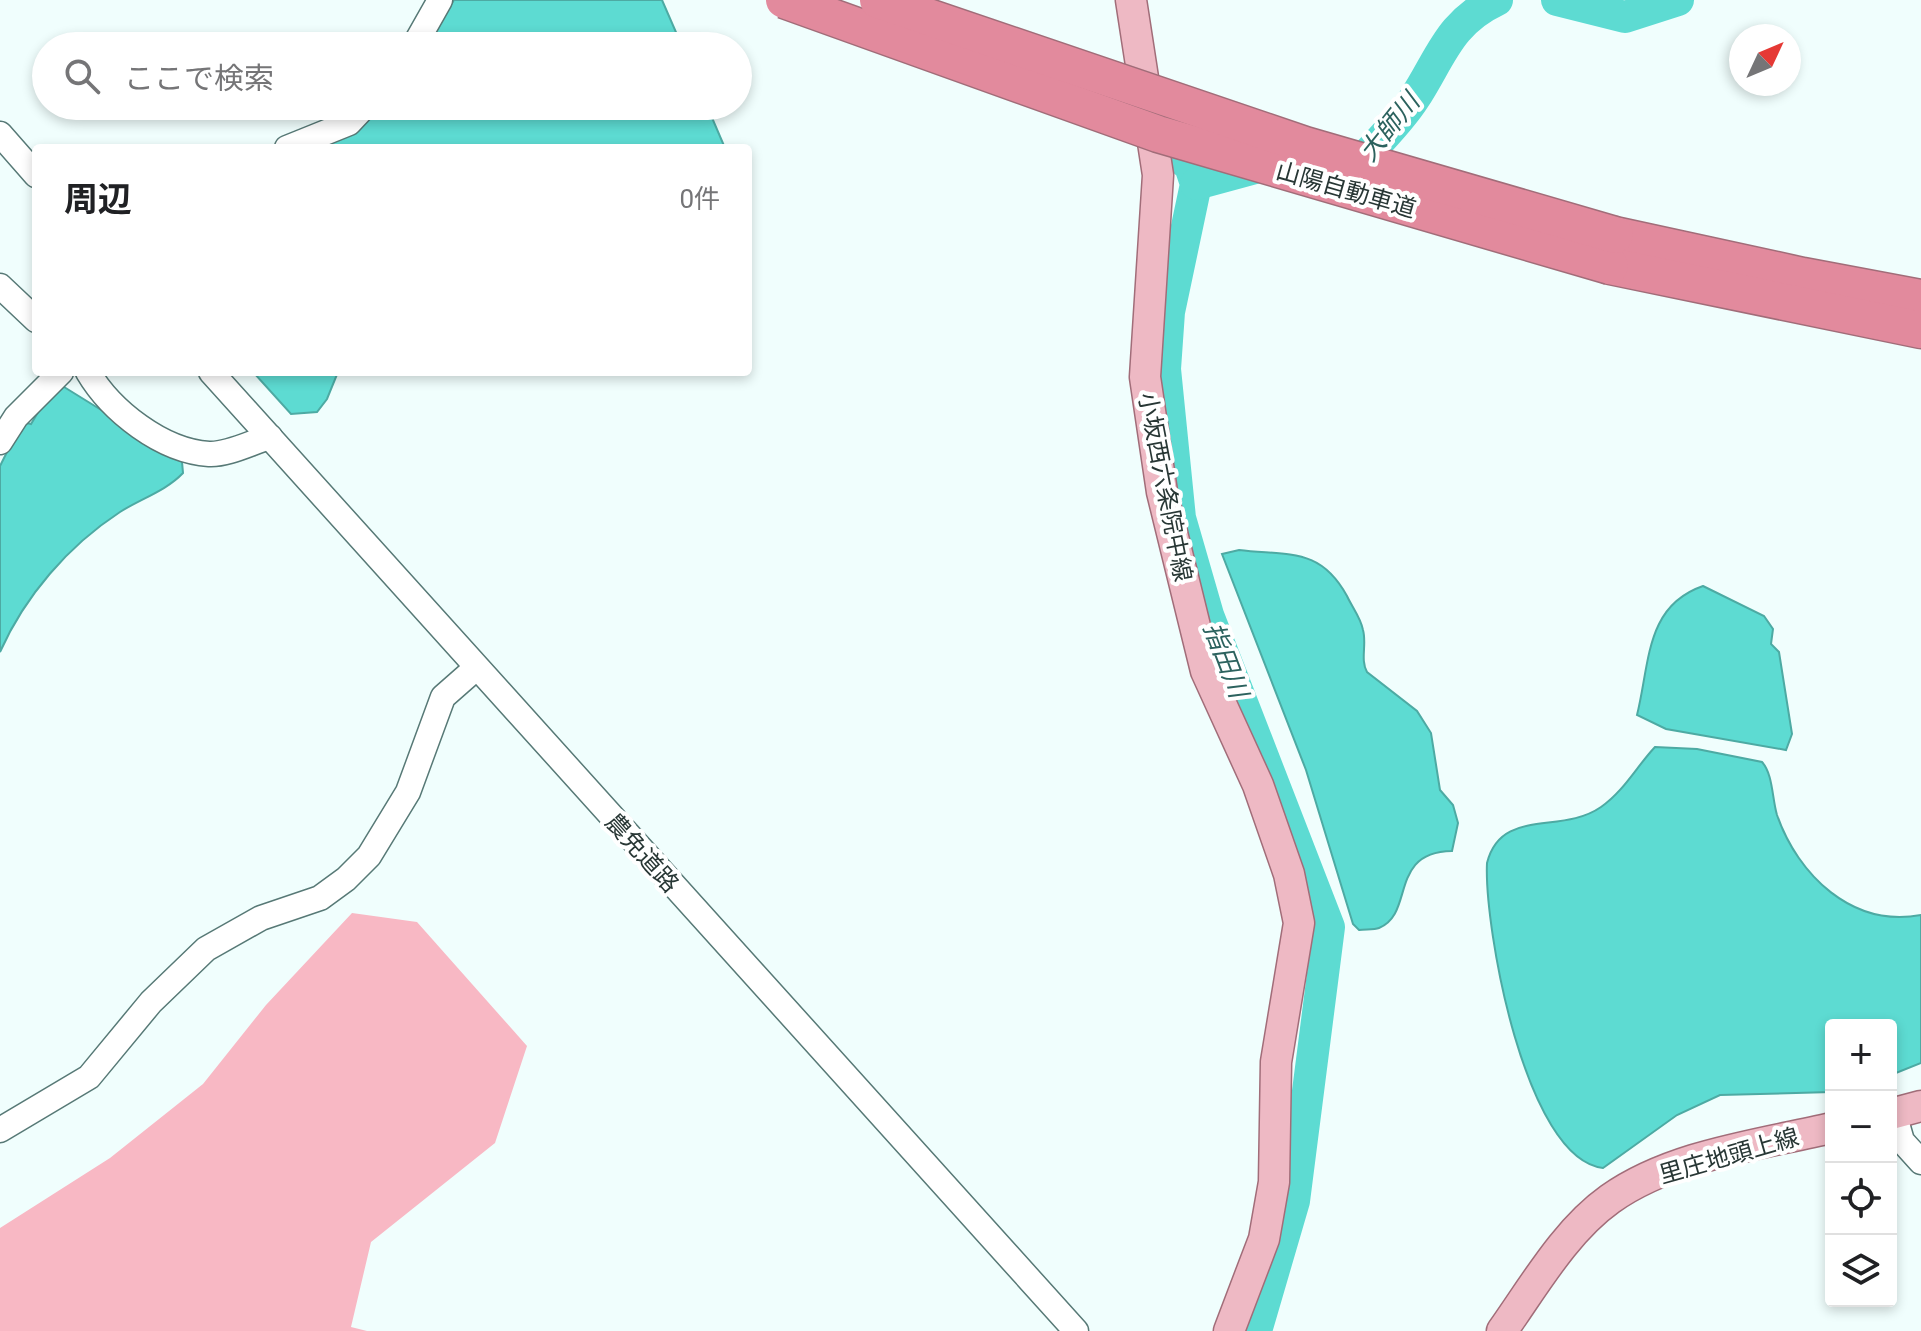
<!DOCTYPE html>
<html lang="ja">
<head>
<meta charset="utf-8">
<style>
  body { margin:0; font-family:Roboto,"Noto Sans JP",sans-serif; background:#f2f2f2; color:#202124 }
  .controls { position:absolute; right:24px; bottom:24px; display:grid; overflow:hidden; border-radius:8px; box-shadow:0 4px 12px #0003 }
  .controls button { width:72px; height:72px; display:grid; place-items:center; padding:0; border:0; border-bottom:2px solid #e0e0e0; background:#fff; color:#202124; font:40px sans-serif }
  .compass { position:absolute; left:1729px; top:24px; width:72px; height:72px; border-radius:50%; background:#fff; box-shadow:0 4px 12px #0003; rotate:46deg }
  .list { margin:0; padding:0; list-style:none }
  h2 { display:flex; justify-content:space-between; align-items:center; height:104px; margin:0; padding:0 32px; font-size:34px }
  h2 small { font-size:26px; font-weight:400; color:#757577 }
  .icon { flex:none; width:44px; height:44px; fill:none; stroke:currentColor; stroke-width:2; stroke-linecap:round; stroke-linejoin:round }
  .map { position:relative; flex:none; width:1921px; height:1331px; overflow:hidden }
  .search { position:absolute; background:#fff; box-shadow:0 4px 12px #0003; left:32px; top:32px; width:720px; height:88px; display:flex; align-items:center; gap:20px; box-sizing:border-box; padding:0 28px; border-radius:44px; color:#757577; font-size:30px }
  .panel { position:absolute; background:#fff; box-shadow:0 4px 12px #0003; left:32px; top:144px; width:720px; height:232px; border-radius:8px }
  .map>svg:first-child { display:block }
</style>
</head>
<body>
<div class="map">
<svg width="1921" height="1331" viewBox="0 0 1921 1331">
  <rect width="100%" height="100%" fill="#f0fefd"/>
  <path fill="#f8b8c4" d="M 352,913 L 417,922 L 527,1046 L 495,1143 L 371,1242 L 351,1327 L 367,1331 L 0,1331 L 0,1228 L 110,1158 L 203,1084 L 266,1005 Z"/>
  <g fill="#5ddbd2" stroke="#4daaa3" stroke-width="2">
    <path d="M 454,0 L 662,0 L 682,46 L 425,46 Z"/>
    <path d="M 377,106 L 707,106 L 725,148 L 302,148 Z"/>
    <path d="M 253,372 L 338,372 L 327,399 L 317,412 L 291,414 Z"/>
    <path d="M 56,382 L 174,455 L 182,462 L 183,473 C 166,491 140,499 120,512 C 68,546 25,596 0,652 L 0,466 L 22,422 L 31,424 Z"/>
    <path d="M 1239,550 C 1289,556 1320,547 1347,596 C 1352,607 1361,618 1363,630 C 1367,644 1360,660 1367,672 L 1417,711 L 1431,733 L 1440,790 L 1453,805 L 1458,823 L 1452,851 C 1388,852 1415,914 1379,928 C 1374,930 1365,929 1359,930 L 1353,924 L 1306,770 L 1222,554 Z"/>
    <path d="M 1703,586 L 1764,616 L 1773,629 L 1771,644 L 1779,652 L 1792,734 L 1786,750 L 1666,729 L 1637,715 C 1650,663 1645,606 1703,586 Z"/>
    <path d="M 1655,747 L 1697,749 L 1762,762 C 1773,774 1772,798 1777,815 C 1798,875 1852,928 1921,915 L 1921,1063 L 1891,1075 L 1891,1025 L 1831,1025 L 1831,1092 L 1720,1095 L 1677,1115 L 1603,1168 C 1525,1159 1484,927 1487,863 C 1501,807 1561,835 1601,807 C 1624,791 1637,766 1655,747 Z"/>
  </g>
  <g fill="none" stroke-linecap="round" stroke-linejoin="round">
    <g stroke="#5ddbd2" stroke-width="32">
      <path d="M 1557,0 L 1625,17 L 1678,0"/>
      <path d="M 1150,132 L 1190,166 L 1196,184 L 1169,312 L 1165,369 L 1180,518 L 1208,615 L 1329,927 L 1294,1201 L 1256,1331"/>
      <path d="M 1343,171 L 1353,170 C 1373,147 1398,124 1414,99 C 1441,58 1448,23 1497,0"/>
      <path d="M 1196,184 L 1270,164"/>
    </g>
    <defs>
      <g id="minor">
        <path d="M 414,46 L 440,0"/>
        <path d="M 0,134 L 36,175"/>
        <path d="M 287,148 L 349,123 L 365,106"/>
        <path d="M 0,286 L 36,320"/>
        <path d="M 88,372 C 111,411 162,451 209,454 C 228,455 252,442 270,437"/>
        <path d="M 211,372 L 1076,1331"/>
        <path d="M 0,442 L 16,417 L 61,372"/>
        <path d="M 1894,1113 L 1902,1141 L 1921,1162"/>
        <path d="M 0,1130 L 89,1077 L 151,1002 L 206,949 L 261,918 L 320,898 L 346,879 L 369,856 L 408,792 L 443,697 L 476,668"/>
      </g>
      <g id="major">
        <path d="M 1131,0 L 1158,175 L 1145,377 L 1162,492 L 1206,671 L 1258,785 L 1289,874 L 1299,923 L 1276,1062 L 1274,1182 L 1264,1239 L 1229,1331"/>
        <path d="M 1891,1114 L 1921,1106"/>
        <path d="M 1502,1331 C 1534,1286 1565,1231 1610,1199 C 1672,1155 1759,1145 1831,1128"/>
      </g>
      <g id="highway">
        <path d="M 1615,235 L 1803,276 L 1921,298"/>
        <path d="M 1610,266 L 1921,330"/>
      </g>
    </defs>
    <use href="#minor" stroke="#577976" stroke-width="27"/>
    <use href="#major" stroke="#a16d79" stroke-width="33"/>
    <use href="#highway" stroke="#a16d79" stroke-width="39"/>
    <use href="#minor" stroke="#fff" stroke-width="24"/>
    <use href="#major" stroke="#eeb9c4" stroke-width="30"/>
    <use href="#highway" stroke="#e28a9d" stroke-width="36"/>
    <defs>
      <g id="highway-bridge">
        <path d="M 784,0 L 1158,134 L 1610,266"/>
        <path d="M 878,0 L 1305,145 L 1615,235"/>
      </g>
    </defs>
    <use href="#highway-bridge" stroke="#a16d79" stroke-width="39" stroke-linecap="butt"/>
    <use href="#highway-bridge" stroke="#e28a9d" stroke-width="36"/>
  </g>
  <g text-anchor="middle" dominant-baseline="central" stroke-width="8" stroke-linejoin="round" paint-order="stroke">
    <g font-size="24" fill="#283735" stroke="#fff">
      <text transform="translate(1346 190) rotate(16)">山陽自動車道</text>
      <text transform="translate(1165 487) rotate(79)">小坂西六条院中線</text>
      <text transform="translate(642 853) rotate(48)">農免道路</text>
      <text transform="translate(1729 1156) rotate(-16)">里庄地頭上線</text>
    </g>
    <g font-size="26" font-style="italic" fill="#2c625e" stroke="#fff">
      <text transform="translate(1389 127) rotate(-51)">大師川</text>
      <text transform="translate(1226 660) rotate(69)">指田川</text>
    </g>
  </g>
</svg>
<div class="controls">
<button>+</button>
<button>−</button>
<button><svg class="icon" aria-label="locate" viewBox="0 0 24 24"><circle cx="12" cy="12" r="6"/><path d="M12 2v4M12 18v4M2 12h4M18 12h4"/></svg></button>
<button><svg class="icon" aria-label="layers" viewBox="0 0 24 24"><path d="M12 4l9 5-9 5-9-5zM3 14l9 5 9-5"/></svg></button>
</div>
<svg class="compass" viewBox="-18 -18 36 36"><path d="M0-13l5 13h-10z" fill="#e53935"/><path d="M0 13l5-13h-10z" fill="#757577"/></svg>
<div class="search"><svg class="icon" aria-label="search" viewBox="0 0 24 24"><circle cx="10" cy="10" r="6"/><path d="M15 15l6 6"/></svg>ここで検索</div>
<section class="panel">
<h2>周辺<small>0件</small></h2>
<ul class="list">
</ul>
</section>
</div>
</body>
</html>
